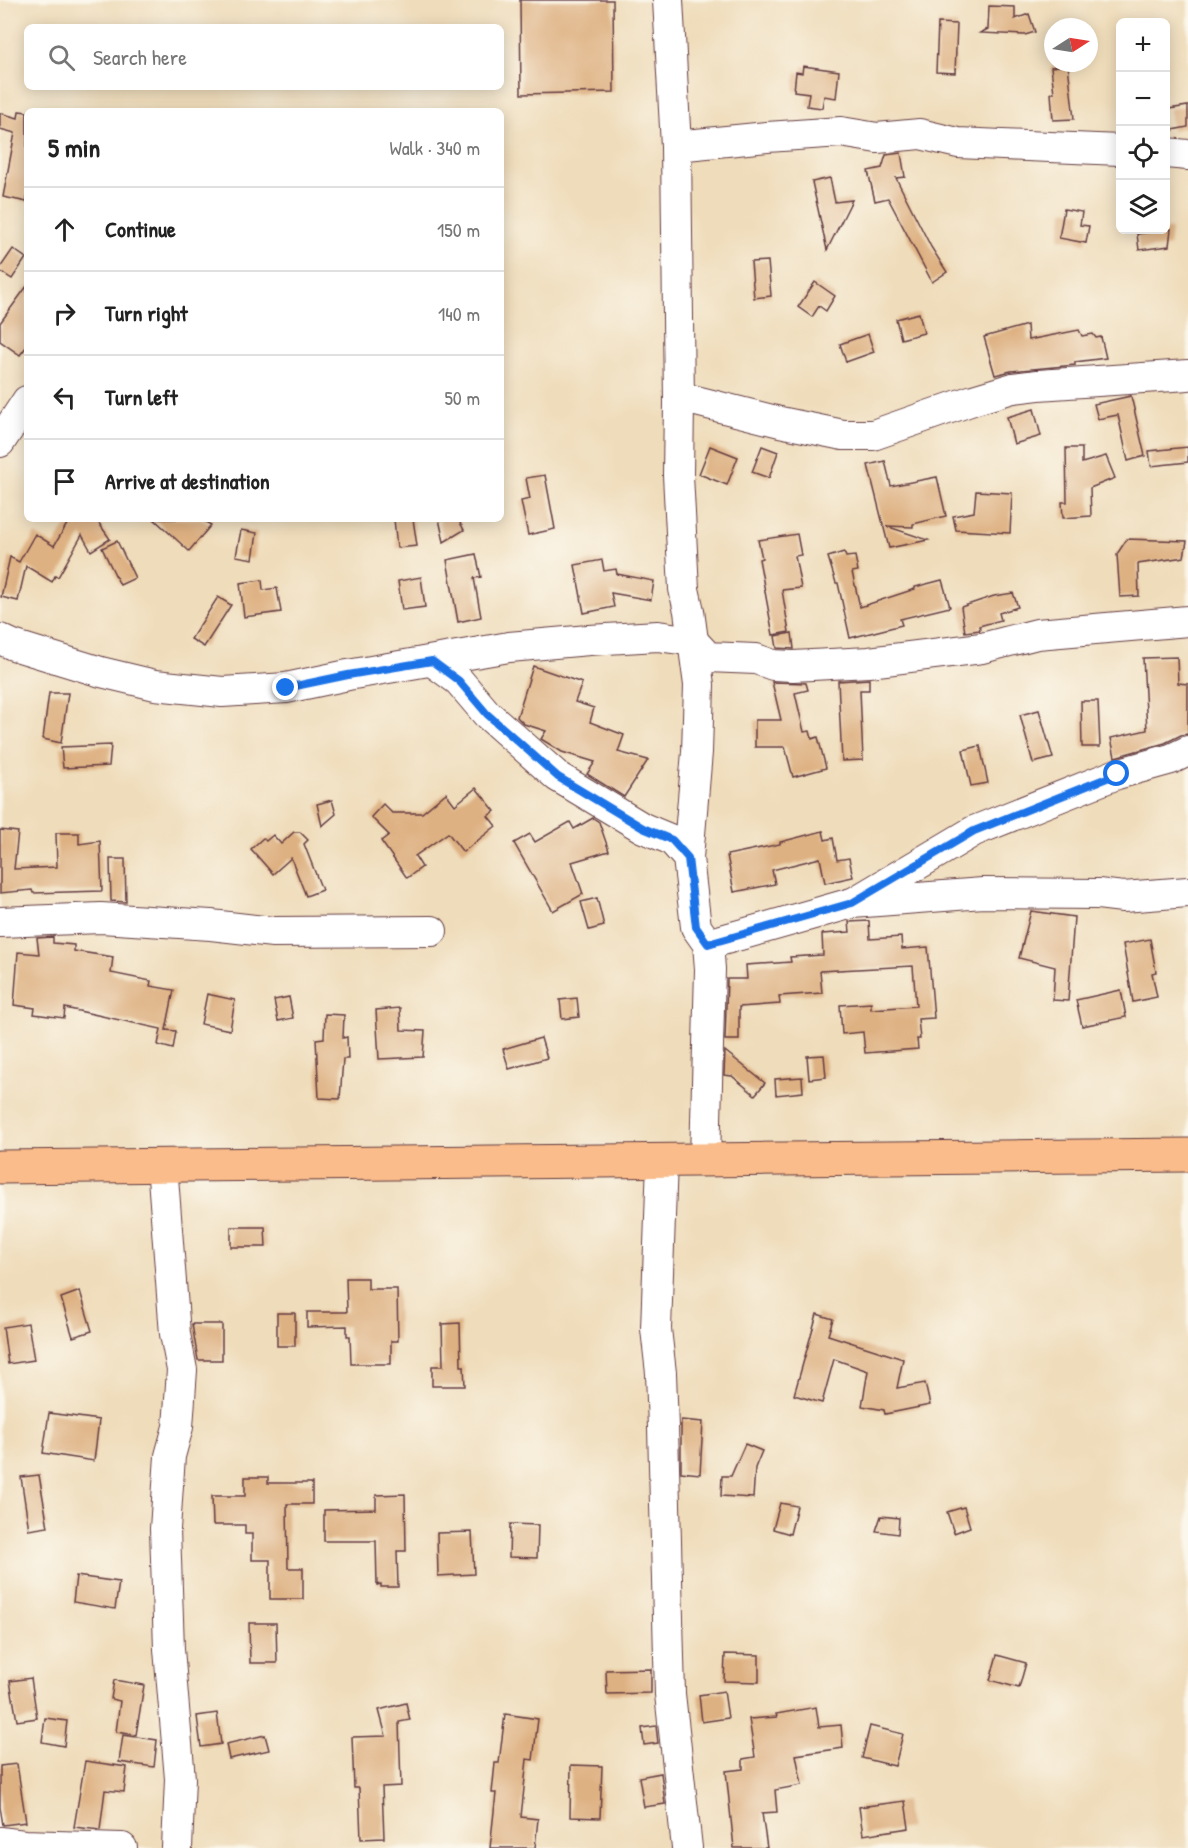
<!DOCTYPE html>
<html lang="en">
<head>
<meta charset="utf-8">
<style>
  body { margin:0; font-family:"Patrick Hand",sans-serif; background:#f2f2f2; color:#222 }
  .controls { position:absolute; right:18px; top:18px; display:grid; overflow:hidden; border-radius:9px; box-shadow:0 3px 15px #0003 }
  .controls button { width:54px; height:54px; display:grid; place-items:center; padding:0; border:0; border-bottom:2px solid #e0e0e0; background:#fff; color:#222; font:30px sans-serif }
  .compass { position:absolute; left:1044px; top:18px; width:54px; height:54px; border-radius:50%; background:#fff; box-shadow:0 3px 15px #0003; rotate:78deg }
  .stop { position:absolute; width:18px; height:18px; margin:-14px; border:4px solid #1a73e8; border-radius:50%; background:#fff }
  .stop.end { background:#1a73e8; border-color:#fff; box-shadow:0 2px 6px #0008 }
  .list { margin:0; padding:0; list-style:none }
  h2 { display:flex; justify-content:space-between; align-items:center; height:78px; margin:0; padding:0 24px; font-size:26px }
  h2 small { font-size:20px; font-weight:400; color:#767676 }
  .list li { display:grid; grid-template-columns:39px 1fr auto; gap:18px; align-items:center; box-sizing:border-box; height:84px; padding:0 24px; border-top:2px solid #e0e0e0 }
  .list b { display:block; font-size:22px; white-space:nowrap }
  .list em { font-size:20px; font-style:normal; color:#767676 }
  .icon { flex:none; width:33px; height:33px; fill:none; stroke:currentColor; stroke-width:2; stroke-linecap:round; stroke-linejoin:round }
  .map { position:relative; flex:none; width:1188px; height:1848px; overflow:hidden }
  .search { position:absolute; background:#fff; box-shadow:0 3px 15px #0003; left:24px; top:24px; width:480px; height:66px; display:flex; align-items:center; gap:15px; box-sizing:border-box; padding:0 21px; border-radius:9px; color:#767676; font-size:22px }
  .panel { position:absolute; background:#fff; box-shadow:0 3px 15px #0003; left:24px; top:108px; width:480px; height:414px; border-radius:9px }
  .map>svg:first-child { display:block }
</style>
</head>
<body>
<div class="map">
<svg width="1188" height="1848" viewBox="0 0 1188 1848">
  <rect width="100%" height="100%" fill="#fbf7ec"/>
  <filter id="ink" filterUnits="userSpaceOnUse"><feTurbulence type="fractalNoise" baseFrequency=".0167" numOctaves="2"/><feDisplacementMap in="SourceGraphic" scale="12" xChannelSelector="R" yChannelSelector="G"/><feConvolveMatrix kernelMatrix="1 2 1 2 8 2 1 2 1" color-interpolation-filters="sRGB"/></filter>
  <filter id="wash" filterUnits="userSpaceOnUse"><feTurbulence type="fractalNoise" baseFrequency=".008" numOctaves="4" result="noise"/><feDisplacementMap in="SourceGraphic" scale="24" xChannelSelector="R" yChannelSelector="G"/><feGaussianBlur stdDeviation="1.35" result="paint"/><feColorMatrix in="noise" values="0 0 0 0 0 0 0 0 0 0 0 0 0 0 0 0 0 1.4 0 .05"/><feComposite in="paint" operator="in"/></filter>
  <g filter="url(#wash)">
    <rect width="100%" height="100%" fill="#efdcba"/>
    <g id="blocks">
      <g fill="#deb182">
        <path d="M 520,0 L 613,0 L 614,92 L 521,94 Z"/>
        <path d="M 989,6 L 1015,7 L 1015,19 L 1029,14 L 1035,32 L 1025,35 L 980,33 L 988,29 Z"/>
        <path d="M 938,23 L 957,24 L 955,73 L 936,72 Z"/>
        <path d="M 1068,65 L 1074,119 L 1053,120 L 1051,93 L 1054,93 L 1051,67 Z"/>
        <path d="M 803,66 L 839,71 L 836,98 L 824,96 L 822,108 L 807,106 L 809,93 L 794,91 L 796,72 L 802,73 Z"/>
        <path d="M 1188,106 L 1188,127 L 1172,130 L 1169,109 Z"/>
        <path d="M 19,111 L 27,112 L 27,202 L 3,197 L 15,133 L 0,129 L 0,113 L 18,118 Z"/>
        <path d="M 901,153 L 905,177 L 896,178 L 931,247 L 947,272 L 932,282 L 888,198 L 875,201 L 868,171 L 882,168 L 886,155 Z"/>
        <path d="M 830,178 L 835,202 L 852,200 L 827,250 L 812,182 Z"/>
        <path d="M 1064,209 L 1082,212 L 1080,225 L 1089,226 L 1086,243 L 1059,238 Z"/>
        <path d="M 1171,229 L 1169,246 L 1139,250 L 1137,234 Z"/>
        <path d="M 13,249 L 26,258 L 12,279 L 0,271 L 0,268 Z"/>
        <path d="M 768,261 L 771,296 L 754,298 L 751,262 Z"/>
        <path d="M 815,282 L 835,296 L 826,311 L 819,306 L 812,317 L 798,307 Z"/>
        <path d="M 27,286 L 27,346 L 20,355 L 0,341 L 0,323 Z"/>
        <path d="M 919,313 L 924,333 L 901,339 L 896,319 Z"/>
        <path d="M 1027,325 L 1028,340 L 1079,330 L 1082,336 L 1093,334 L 1096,338 L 1101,337 L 1106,358 L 1075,362 L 1075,365 L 1011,371 L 995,375 L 984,337 Z"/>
        <path d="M 868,334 L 874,352 L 846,362 L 840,344 Z"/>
        <path d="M 1131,396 L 1145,456 L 1128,461 L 1118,415 L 1098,419 L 1094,404 Z"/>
        <path d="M 1034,409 L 1041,436 L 1014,444 L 1007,417 Z"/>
        <path d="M 710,446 L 738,457 L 727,485 L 699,474 Z"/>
        <path d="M 762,446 L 778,452 L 769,478 L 752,472 Z"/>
        <path d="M 1188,447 L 1188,462 L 1151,466 L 1149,451 Z"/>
        <path d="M 1066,448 L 1082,448 L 1082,463 L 1106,456 L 1115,478 L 1090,488 L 1091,516 L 1063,518 L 1062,502 L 1067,502 Z"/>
        <path d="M 885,461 L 891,486 L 937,477 L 946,516 L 913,524 L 913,527 L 886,526 L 928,540 L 889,548 L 868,465 Z"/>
        <path d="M 545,475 L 555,529 L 528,535 L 521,501 L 530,499 L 526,478 Z"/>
        <path d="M 976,491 L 1012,493 L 1010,533 L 956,530 L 953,516 L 974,512 Z"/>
        <path d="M 70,519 L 96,519 L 110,539 L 91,551 L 82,535 L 58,577 L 55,576 L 52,582 L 26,566 L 18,601 L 1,597 L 10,557 L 19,562 L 35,534 L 54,546 Z"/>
        <path d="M 154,519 L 200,519 L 211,525 L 189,551 Z"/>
        <path d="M 394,519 L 413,519 L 417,546 L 397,548 Z"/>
        <path d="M 439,519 L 458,519 L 464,530 L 444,542 Z"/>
        <path d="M 241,530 L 257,533 L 253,559 L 236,556 Z"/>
        <path d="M 797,534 L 801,555 L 795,556 L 801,588 L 782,590 L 789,632 L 773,635 L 759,559 L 762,558 L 758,540 Z"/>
        <path d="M 1127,539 L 1187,541 L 1184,557 L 1138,564 L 1139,596 L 1120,597 L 1117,554 Z"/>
        <path d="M 117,541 L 135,578 L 120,585 L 102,548 Z"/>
        <path d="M 844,552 L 846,557 L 855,556 L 858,571 L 852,572 L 860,607 L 915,589 L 915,587 L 942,580 L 950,607 L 900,619 L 902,625 L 850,638 L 838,583 L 836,583 L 828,557 Z"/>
        <path d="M 476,554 L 481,577 L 474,578 L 481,617 L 458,622 L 447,560 Z"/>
        <path d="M 602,560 L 604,571 L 616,569 L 617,574 L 654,581 L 651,600 L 611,593 L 614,607 L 584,613 L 575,565 Z"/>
        <path d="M 421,577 L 425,607 L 402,610 L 398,581 Z"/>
        <path d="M 262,580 L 263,590 L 277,588 L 281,612 L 244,617 L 240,583 Z"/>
        <path d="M 1013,593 L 1018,607 L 999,613 L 1001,620 L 979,626 L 980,630 L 965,632 L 961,607 L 994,596 Z"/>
        <path d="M 218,597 L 231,605 L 204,647 L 191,639 Z"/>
        <path d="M 792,633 L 794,649 L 777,648 L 775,636 Z"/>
        <path d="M 1177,657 L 1178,683 L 1188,684 L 1188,734 L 1181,735 L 1165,743 L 1115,757 L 1111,738 L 1147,730 L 1143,658 Z"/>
        <path d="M 533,666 L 582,683 L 575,702 L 594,708 L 590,722 L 624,735 L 618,752 L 648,760 L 624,797 L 587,774 L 595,762 L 562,752 L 541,739 L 546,731 L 524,724 L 517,717 Z"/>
        <path d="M 869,679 L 869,690 L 860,690 L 863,760 L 842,761 L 838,681 Z"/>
        <path d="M 772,682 L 806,683 L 808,690 L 795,693 L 804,732 L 810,731 L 812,739 L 818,737 L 826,768 L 793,777 L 785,747 L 755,747 L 755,720 L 781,720 Z"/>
        <path d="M 49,693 L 68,693 L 61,743 L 43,739 Z"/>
        <path d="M 1081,701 L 1098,701 L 1100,747 L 1082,747 Z"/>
        <path d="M 1039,710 L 1053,758 L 1033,763 L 1020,715 Z"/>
        <path d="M 111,745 L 109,766 L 63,768 L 61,747 Z"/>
        <path d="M 980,746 L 988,783 L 971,786 L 963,750 Z"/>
        <path d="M 476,788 L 495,811 L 488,816 L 496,826 L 463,852 L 448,833 L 415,856 L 422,867 L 407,878 L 381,841 L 389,835 L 371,817 L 383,804 L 392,813 L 422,813 L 446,793 L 455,805 Z"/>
        <path d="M 332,800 L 336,814 L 322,826 L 317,804 Z"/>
        <path d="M 593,818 L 599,822 L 609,851 L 572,862 L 583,894 L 553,911 L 514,843 L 530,834 L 535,842 L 570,822 L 574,829 Z"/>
        <path d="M 0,830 L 18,832 L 14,869 L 57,867 L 56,833 L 79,833 L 79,844 L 100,841 L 102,891 L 33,893 L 32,890 L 0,893 Z"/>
        <path d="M 823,831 L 825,840 L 833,838 L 837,860 L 849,858 L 853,877 L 825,883 L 820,858 L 772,870 L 775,884 L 734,892 L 727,855 L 780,844 L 780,842 Z"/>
        <path d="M 294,832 L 300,832 L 308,840 L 304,844 L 322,890 L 306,896 L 291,858 L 273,874 L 251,849 L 263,838 L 266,841 L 273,835 L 281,844 Z"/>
        <path d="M 110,859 L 125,859 L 126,902 L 111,901 Z"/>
        <path d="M 597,898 L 604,926 L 589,930 L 581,902 Z"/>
        <path d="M 1031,911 L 1074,917 L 1068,1001 L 1053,1000 L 1055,967 L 1019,958 Z"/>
        <path d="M 869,921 L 870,939 L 901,937 L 902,949 L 928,947 L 934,1018 L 918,1019 L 920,1039 L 917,1039 L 918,1049 L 865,1053 L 863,1032 L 842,1034 L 840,1005 L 871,1003 L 871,1009 L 916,1006 L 913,966 L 820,971 L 822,993 L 779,996 L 780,1004 L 739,1007 L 739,1040 L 725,1040 L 727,979 L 747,979 L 746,965 L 791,962 L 790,957 L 823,955 L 822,934 L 850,932 L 849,922 Z"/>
        <path d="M 53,937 L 53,943 L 74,945 L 74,951 L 113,957 L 111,973 L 151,981 L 150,986 L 174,990 L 166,1030 L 176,1031 L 173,1049 L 158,1045 L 161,1029 L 65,1008 L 64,1018 L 34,1014 L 35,1008 L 14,1005 L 18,952 L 39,954 L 37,938 Z"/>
        <path d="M 1150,939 L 1156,972 L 1152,973 L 1157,997 L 1133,1002 L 1123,944 Z"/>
        <path d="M 1121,990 L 1126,1017 L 1082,1026 L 1076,1000 Z"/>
        <path d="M 207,994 L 235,1000 L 230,1030 L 201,1024 Z"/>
        <path d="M 289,997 L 293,1018 L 278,1021 L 274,1000 Z"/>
        <path d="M 577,998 L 579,1017 L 562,1019 L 560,1000 Z"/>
        <path d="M 400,1008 L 401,1030 L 425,1031 L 423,1057 L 379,1059 L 376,1010 Z"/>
        <path d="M 325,1014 L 344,1015 L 343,1038 L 347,1037 L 348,1059 L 343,1059 L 340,1099 L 319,1098 L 316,1039 L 324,1038 Z"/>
        <path d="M 541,1038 L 547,1058 L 509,1069 L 503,1049 Z"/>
        <path d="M 725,1051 L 765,1083 L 755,1095 L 732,1076 L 724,1075 Z"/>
        <path d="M 824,1055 L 826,1077 L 809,1079 L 807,1056 Z"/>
        <path d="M 802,1077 L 803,1092 L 776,1095 L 775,1079 Z"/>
        <path d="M 231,1227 L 265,1227 L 266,1247 L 231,1247 Z"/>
        <path d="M 346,1278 L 368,1278 L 368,1289 L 397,1289 L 398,1341 L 391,1341 L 391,1364 L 351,1364 L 350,1336 L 347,1336 L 347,1326 L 307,1327 L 307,1312 L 347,1312 Z"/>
        <path d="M 80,1291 L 92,1331 L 73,1337 L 61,1298 Z"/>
        <rect x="277" y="1313" width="18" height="33"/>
        <path d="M 817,1314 L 833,1319 L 828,1335 L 903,1359 L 897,1388 L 925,1383 L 930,1405 L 885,1414 L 884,1410 L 862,1406 L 868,1371 L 834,1359 L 822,1403 L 794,1395 Z"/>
        <path d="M 28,1323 L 34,1360 L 8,1364 L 3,1327 Z"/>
        <path d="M 460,1323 L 461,1366 L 464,1366 L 465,1386 L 432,1386 L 432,1366 L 443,1366 L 442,1324 Z"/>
        <path d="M 192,1324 L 222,1324 L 222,1360 L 198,1360 Z"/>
        <path d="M 49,1413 L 99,1420 L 94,1461 L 43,1453 Z"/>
        <path d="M 681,1420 L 703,1422 L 700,1474 L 681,1472 Z"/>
        <path d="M 745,1444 L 762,1451 L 755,1468 L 753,1498 L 721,1496 L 722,1476 L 731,1476 Z"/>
        <path d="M 39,1475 L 48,1527 L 29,1530 L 21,1477 Z"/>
        <path d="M 245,1477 L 268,1477 L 268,1483 L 312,1483 L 312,1504 L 287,1504 L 288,1568 L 303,1568 L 303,1599 L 270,1599 L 270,1560 L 252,1560 L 252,1534 L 245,1534 L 245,1525 L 213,1525 L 212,1496 L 245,1496 Z"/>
        <path d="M 405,1494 L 406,1551 L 397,1551 L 398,1587 L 381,1587 L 381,1584 L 377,1585 L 376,1541 L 324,1541 L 324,1510 L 376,1509 L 376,1495 Z"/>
        <path d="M 780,1503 L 797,1506 L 790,1534 L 773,1529 Z"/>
        <path d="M 964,1507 L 970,1527 L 954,1533 L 947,1512 Z"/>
        <path d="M 881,1516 L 899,1518 L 898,1534 L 876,1531 Z"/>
        <path d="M 510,1524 L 538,1525 L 537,1558 L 509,1557 Z"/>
        <path d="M 472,1532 L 474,1574 L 438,1576 L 437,1533 Z"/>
        <path d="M 76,1576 L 119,1582 L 115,1609 L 73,1602 Z"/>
        <path d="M 249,1623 L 276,1623 L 277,1663 L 250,1663 Z"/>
        <path d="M 725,1654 L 759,1655 L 759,1682 L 724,1681 Z"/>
        <path d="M 997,1655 L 1026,1663 L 1019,1688 L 990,1680 Z"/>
        <path d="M 651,1669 L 651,1693 L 607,1694 L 606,1670 Z"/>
        <path d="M 31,1678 L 37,1718 L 17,1721 L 10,1681 Z"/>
        <path d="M 114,1680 L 144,1685 L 136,1735 L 116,1732 L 120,1701 L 111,1699 Z"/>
        <path d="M 724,1691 L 728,1718 L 702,1722 L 699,1695 Z"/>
        <path d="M 406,1703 L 410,1720 L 399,1722 L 401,1786 L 382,1787 L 384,1838 L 361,1839 L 359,1788 L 354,1788 L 352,1737 L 386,1736 L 379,1710 Z"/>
        <path d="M 816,1707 L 819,1727 L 841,1725 L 843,1748 L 796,1755 L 802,1785 L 775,1790 L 777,1812 L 762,1813 L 767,1848 L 734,1848 L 726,1771 L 743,1769 L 743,1759 L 755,1757 L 749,1719 L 777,1717 L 776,1714 Z"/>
        <path d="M 217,1713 L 221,1744 L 201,1747 L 197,1716 Z"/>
        <path d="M 505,1714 L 538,1719 L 533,1760 L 527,1759 L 521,1817 L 538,1819 L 535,1848 L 490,1848 L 496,1793 L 492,1793 L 495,1763 L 499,1763 Z"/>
        <path d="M 45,1718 L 67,1721 L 64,1746 L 42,1742 Z"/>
        <path d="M 656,1726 L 658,1743 L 644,1745 L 642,1728 Z"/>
        <path d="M 870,1726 L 903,1734 L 895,1766 L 862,1758 Z"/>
        <path d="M 123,1735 L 157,1740 L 154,1767 L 119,1762 Z"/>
        <path d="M 265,1735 L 269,1750 L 229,1759 L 226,1744 Z"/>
        <path d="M 85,1761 L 127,1767 L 124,1792 L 105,1790 L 100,1830 L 74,1827 Z"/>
        <path d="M 17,1764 L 26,1822 L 3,1825 L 0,1807 L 0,1766 Z"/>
        <path d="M 571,1765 L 602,1766 L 600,1818 L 570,1817 Z"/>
        <path d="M 661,1773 L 665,1804 L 644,1807 L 639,1777 Z"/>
        <path d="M 905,1801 L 909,1828 L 863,1835 L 859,1807 Z"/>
      </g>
    </g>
  </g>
  <g filter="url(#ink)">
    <use href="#blocks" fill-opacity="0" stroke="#633b40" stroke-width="1.5"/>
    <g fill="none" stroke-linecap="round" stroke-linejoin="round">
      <defs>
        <g id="minor">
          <path d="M 668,0 L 676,146 L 679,403"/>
          <path d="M 676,146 L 767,137 L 841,132 L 877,138 L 920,134 L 958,143 L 1120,150"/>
          <path d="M 1166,153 L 1188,155"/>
          <path d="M 0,442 L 27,401"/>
          <path d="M 0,639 L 13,645 L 101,672 L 155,685 L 222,692 L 286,688 L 348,675 L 509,647 L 589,640 L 658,636 L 693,641 L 708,657 L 756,659 L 773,665 L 793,666 L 869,662 L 982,648 L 1037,634 L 1188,621"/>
          <path d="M 432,661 L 459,681 L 487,714 L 558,777 L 643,828 L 672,840 L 688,858 L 696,927 L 708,944 L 710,969 L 705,1160"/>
          <path d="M 688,858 L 697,752 L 699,685 L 689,611 L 684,589 L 678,475 L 679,403 L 692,400 L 780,422 L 843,435 L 873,435 L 973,400 L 1013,388 L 1038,385 L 1188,375"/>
          <path d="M 858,900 L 974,831 L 1117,774 L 1171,759 L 1188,751"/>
          <path d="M 0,922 L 101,918 L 211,925 L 273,932 L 432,931"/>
          <path d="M 708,944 L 852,903 L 983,893 L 1098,894 L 1123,897 L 1188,892"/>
          <path d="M 662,1161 L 656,1329 L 661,1373 L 663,1428 L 670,1694 L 687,1848"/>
          <path d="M 162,1164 L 175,1334 L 182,1370 L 178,1427 L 170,1456 L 165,1529 L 169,1649 L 180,1779 L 177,1848"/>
          <path d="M 0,1842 L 24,1845 L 122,1848"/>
        </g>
        <path id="highway" d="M 0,1167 L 1188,1155"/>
      </defs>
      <use href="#minor" stroke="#633b40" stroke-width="32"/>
      <use href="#highway" stroke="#633b40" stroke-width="35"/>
      <use href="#minor" stroke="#fff" stroke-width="30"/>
      <use href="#highway" stroke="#f9bc8a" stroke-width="33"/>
    </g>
  </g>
  <g fill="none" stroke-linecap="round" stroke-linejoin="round" filter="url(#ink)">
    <path stroke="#1a73e8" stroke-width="8" d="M 286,688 L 348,675 L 432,661 L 459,681 L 487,714 L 558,777 L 643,828 L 672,840 L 688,858 L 696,927 L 708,944 L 852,903 L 974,831 L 1117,774"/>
  </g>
</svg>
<div class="controls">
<button>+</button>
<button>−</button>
<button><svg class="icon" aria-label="locate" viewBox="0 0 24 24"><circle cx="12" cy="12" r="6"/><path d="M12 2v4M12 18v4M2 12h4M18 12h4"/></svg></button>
<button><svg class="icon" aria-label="layers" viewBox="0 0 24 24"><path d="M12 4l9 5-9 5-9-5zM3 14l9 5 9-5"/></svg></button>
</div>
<svg class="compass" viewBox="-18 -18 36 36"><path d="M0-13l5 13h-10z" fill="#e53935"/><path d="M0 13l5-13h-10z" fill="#767676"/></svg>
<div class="stop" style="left:1117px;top:774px"></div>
<div class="stop end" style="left:286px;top:688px"></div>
<div class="search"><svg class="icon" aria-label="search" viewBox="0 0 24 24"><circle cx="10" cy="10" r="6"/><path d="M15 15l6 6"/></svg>Search here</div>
<section class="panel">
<h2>5 min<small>Walk · 340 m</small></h2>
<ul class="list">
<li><svg class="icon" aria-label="ahead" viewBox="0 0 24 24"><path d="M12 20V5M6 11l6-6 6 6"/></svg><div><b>Continue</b></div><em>150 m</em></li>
<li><svg class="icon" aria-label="right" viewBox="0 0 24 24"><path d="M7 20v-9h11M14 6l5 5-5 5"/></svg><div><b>Turn right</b></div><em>140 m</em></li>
<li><svg class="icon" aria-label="left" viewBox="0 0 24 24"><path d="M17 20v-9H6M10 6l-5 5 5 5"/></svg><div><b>Turn left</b></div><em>50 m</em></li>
<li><svg class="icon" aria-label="arrive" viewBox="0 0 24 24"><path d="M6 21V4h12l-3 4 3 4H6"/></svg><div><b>Arrive at destination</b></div></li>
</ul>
</section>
</div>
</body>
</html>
